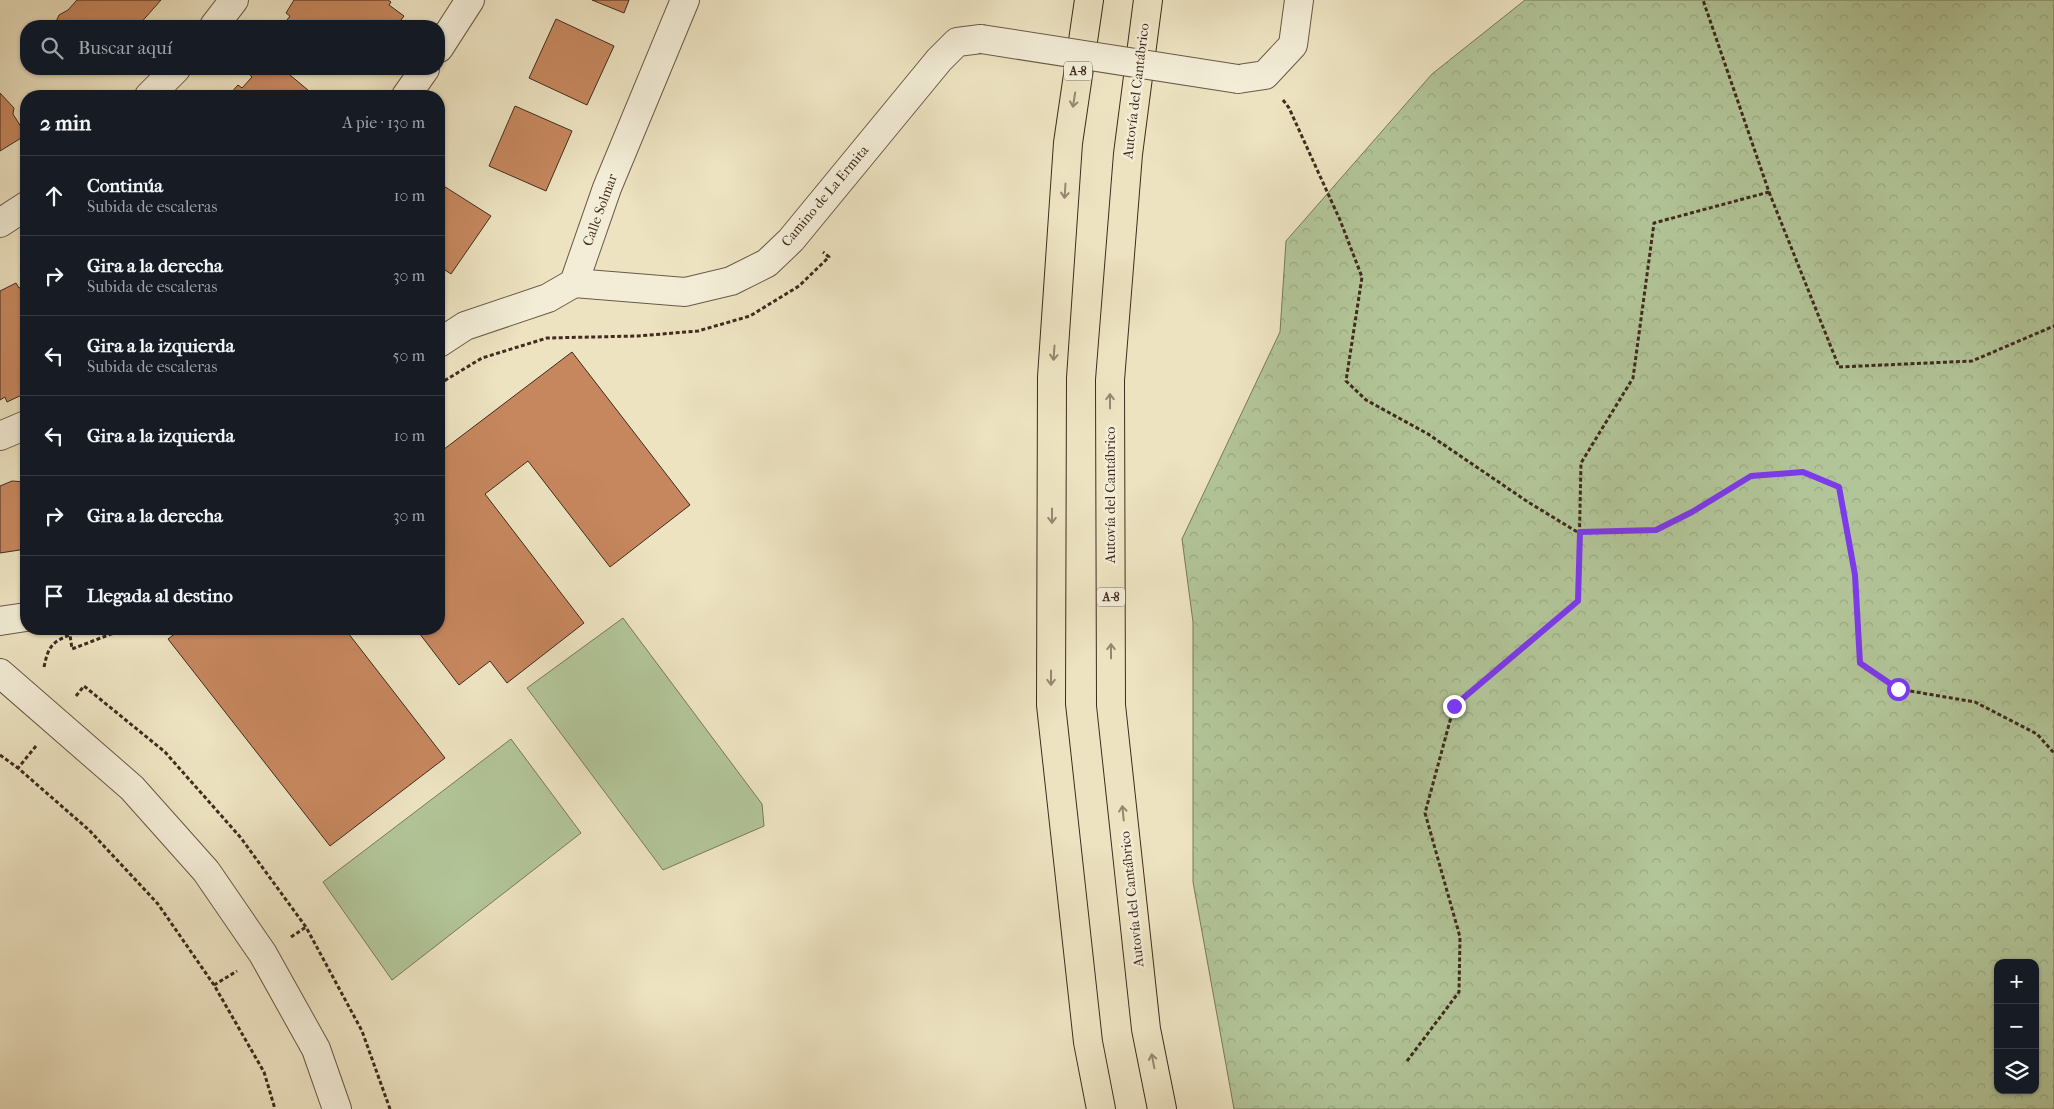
<!DOCTYPE html>
<html lang="es">
<head>
<meta charset="utf-8">
<style>
  body { margin:0; font-family:"IM FELL French Canon",serif; background:#20242c; color:#f1f3f6 }
  .controls { position:absolute; right:15px; bottom:15px; display:grid; overflow:hidden; border-radius:10px; box-shadow:0 1px 4px #0004 }
  .controls button { width:45px; height:45px; display:grid; place-items:center; padding:0; border:0; border-bottom:1px solid #363941; background:#171b24; color:#f1f3f6; font:25px sans-serif }
  .stop { position:absolute; width:15px; height:15px; margin:-11px; border:4px solid #7c3aed; border-radius:50%; background:#fff }
  .stop.end { background:#7c3aed; border-color:#fff; box-shadow:0 1px 5px #0008 }
  .list { margin:0; padding:0; list-style:none }
  h2 { display:flex; justify-content:space-between; align-items:center; height:65px; margin:0; padding:0 20px; font-size:21px }
  h2 small { font-size:16px; font-weight:400; color:#9ea1a6 }
  .list li { display:grid; grid-template-columns:32px 1fr auto; gap:15px; align-items:center; box-sizing:border-box; height:80px; padding:0 20px; border-top:1px solid #363941 }
  .list b { display:block; font-size:19px; white-space:nowrap }
  .list p { margin:0; font-size:16px; white-space:nowrap; color:#9ea1a6 }
  .list em { font-size:16px; font-style:normal; color:#9ea1a6 }
  .icon { flex:none; width:28px; height:28px; fill:none; stroke:currentColor; stroke-width:2; stroke-linecap:round; stroke-linejoin:round }
  .map { position:relative; flex:none; width:2054px; height:1109px; overflow:hidden }
  .search { position:absolute; background:#171b24; box-shadow:0 1px 4px #0004; left:20px; top:20px; width:425px; height:55px; display:flex; align-items:center; gap:12px; box-sizing:border-box; padding:0 18px; border-radius:20px; color:#9ea1a6; font-size:19px }
  .panel { position:absolute; background:#171b24; box-shadow:0 1px 4px #0004; left:20px; top:90px; width:425px; height:545px; border-radius:20px }
  .map>svg:first-child { display:block }
</style>
</head>
<body>
<div class="map">
<svg width="2054" height="1109" viewBox="0 0 2054 1109">
  <defs>
    <pattern id="forest-crowns" width="20" height="18" patternUnits="userSpaceOnUse" patternTransform="scale(1.25)"><rect width="20" height="18" fill="#b2c598"/><path d="M2 6a3 3 0 1 1 6 0M12 15a3 3 0 1 1 6 0" fill="none" stroke="#9aa983"/></pattern>
  </defs>
  <rect width="100%" height="100%" fill="#ede3c1"/>
  <filter id="stains"><feTurbulence type="fractalNoise" baseFrequency=".004" numOctaves="4"/><feColorMatrix values="0 0 0 0 .2 0 0 0 0 .09 0 0 0 0 .02 0 0 0 .5 -.17"/></filter>
  <radialGradient id="worn" r=".72"><stop offset=".6" stop-color="#630" stop-opacity="0"/><stop offset="1" stop-color="#630" stop-opacity=".3"/></radialGradient>
  <path fill="url(#forest-crowns)" stroke="#79785b" fill-rule="evenodd" d="M 1525,0 L 2054,0 L 2054,1109 L 1234,1109 L 1193,882 L 1193,622 L 1182,539 L 1280,332 L 1286,241 L 1432,74 ZM 1998,963 L 2035,963 L 2035,1090 L 1998,1090 Z"/>
  <g fill="#b2c598" stroke="#79785b">
    <path d="M 623,618 L 762,804 L 764,826 L 663,870 L 527,688 Z"/>
    <path d="M 511,739 L 581,833 L 392,980 L 323,882 Z"/>
  </g>
  <g fill="#c7875e" stroke="#402b1e">
    <path d="M 77,0 L 161,0 L 138,26 L 54,26 L 59,15 L 68,10 Z"/>
    <path d="M 294,0 L 388,0 L 391,2 L 389,5 L 404,16 L 401,20 L 405,23 L 403,26 L 296,26 L 287,20 L 290,16 L 286,13 Z"/>
    <path d="M 592,0 L 629,0 L 624,13 Z"/>
    <path d="M 556,19 L 614,46 L 587,105 L 529,78 Z"/>
    <path d="M 252,69 L 288,69 L 292,73 L 290,75 L 315,96 L 228,96 L 238,85 L 242,88 L 252,77 L 248,73 Z"/>
    <path d="M 0,93 L 14,108 L 13,114 L 26,135 L 0,151 Z"/>
    <path d="M 515,106 L 572,131 L 546,191 L 489,166 Z"/>
    <path d="M 439,183 L 491,216 L 451,274 L 439,266 Z"/>
    <path d="M 16,283 L 19,288 L 24,286 L 26,292 L 26,388 L 24,389 L 26,393 L 7,402 L 5,397 L 0,400 L 0,291 Z"/>
    <path d="M 572,352 L 690,505 L 610,567 L 528,461 L 485,494 L 584,623 L 507,683 L 490,661 L 459,685 L 416,629 L 439,629 L 439,453 Z"/>
    <path d="M 12,481 L 26,482 L 26,549 L 0,553 L 0,486 Z"/>
    <path d="M 181,629 L 345,629 L 445,758 L 330,846 L 168,639 Z"/>
  </g>
  <g fill="none" stroke-linecap="round" stroke-linejoin="round">
    <defs>
      <g id="street">
        <path d="M 214,26 L 234,0"/>
        <path d="M 439,48 L 470,0"/>
        <path d="M 1238,79 L 1265,75 L 1293,45 L 1299,0"/>
        <path d="M 149,96 L 176,69"/>
        <path d="M 406,96 L 425,69"/>
        <path d="M 0,223 L 26,206"/>
        <path d="M 574,283 L 685,292 L 731,281 L 767,263 L 791,240 L 939,60 L 957,42 L 981,39"/>
        <path d="M 439,343 L 465,326 L 548,298 L 574,283 L 607,188 L 685,0"/>
        <path d="M 0,436 L 26,425"/>
        <path d="M 0,621 L 26,617"/>
        <path d="M 0,673 L 132,788 L 206,871 L 263,954 L 316,1049 L 337,1109"/>
      </g>
      <g id="highway">
        <path d="M 1089,0 L 1068,143 L 1052,377 L 1051,705 L 1088,1042 L 1101,1109"/>
        <path d="M 1148,0 L 1128,154 L 1110,380 L 1111,705 L 1146,1029 L 1162,1109"/>
      </g>
    </defs>
    <use href="#street" stroke="#6b5947" stroke-width="30"/>
    <use href="#highway" stroke="#402b1e" stroke-width="30"/>
    <g stroke="#402b1e" stroke-width="3" stroke-dasharray="4 2.5" stroke-linecap="butt">
      <path d="M 1283,100 L 1289,108 L 1340,220 L 1362,277 L 1346,381 L 1366,400 L 1428,434 L 1528,502 L 1579,533 L 1656,530 L 1692,512 L 1751,476 L 1803,472 L 1839,487 L 1855,575 L 1860,663 L 1898,689 L 1975,702 L 2037,734 L 2054,753"/>
      <path d="M 1769,192 L 1839,367 L 1972,361 L 2054,326"/>
      <path d="M 439,384 L 482,358 L 547,338 L 638,336 L 698,331 L 750,316 L 799,286 L 829,257 L 823,252"/>
      <path d="M 44,667 C 48,648 51,642 70,635 L 72,649 L 124,629"/>
      <path d="M 76,696 L 84,686 L 165,752 L 241,838 L 306,927 L 362,1031 L 390,1109"/>
      <path d="M 36,746 L 18,768 L 89,830 L 158,904 L 214,985 L 264,1072 L 275,1109"/>
      <path d="M 0,755 L 18,768"/>
      <path d="M 291,937 L 306,927"/>
      <path d="M 214,985 L 237,971"/>
      <path d="M 1407,1061 L 1459,992 L 1460,937 L 1425,813 L 1454,706 L 1578,601 L 1581,463 L 1633,378 L 1654,223 L 1769,192 L 1703,0"/>
    </g>
    <use href="#street" stroke="#f3edd7" stroke-width="28"/>
    <use href="#highway" stroke="#ede3c1" stroke-width="28"/>
    <defs>
      <path id="street-bridge" d="M 981,39 L 1238,79"/>
    </defs>
    <use href="#street-bridge" stroke="#6b5947" stroke-width="30" stroke-linecap="butt"/>
    <use href="#street-bridge" stroke="#f3edd7" stroke-width="28"/>
  </g>
  <defs><path id="oneway-shaft" d="M-6 0H5M1.5-3L5.5 0L1.5 3" fill="none" stroke-width="1.6" stroke-linecap="round" stroke-linejoin="round" transform="scale(1.25)"/></defs>
  <g stroke="#968770">
    <use href="#oneway-shaft" transform="translate(1074 100) rotate(99)"/>
    <use href="#oneway-shaft" transform="translate(1065 191) rotate(94)"/>
    <use href="#oneway-shaft" transform="translate(1054 353) rotate(94)"/>
    <use href="#oneway-shaft" transform="translate(1110 401) rotate(-90)"/>
    <use href="#oneway-shaft" transform="translate(1052 516) rotate(90)"/>
    <use href="#oneway-shaft" transform="translate(1111 651) rotate(-90)"/>
    <use href="#oneway-shaft" transform="translate(1051 678) rotate(90)"/>
    <use href="#oneway-shaft" transform="translate(1123 813) rotate(-96)"/>
    <use href="#oneway-shaft" transform="translate(1153 1061) rotate(-101)"/>
  </g>
  <g fill="none" stroke-linecap="round" stroke-linejoin="round">
    <path stroke="#7c3aed" stroke-width="6" d="M 1454,706 L 1578,601 L 1580,532 L 1656,530 L 1692,512 L 1751,476 L 1803,472 L 1839,487 L 1855,575 L 1860,663 L 1898,689"/>
  </g>
  <g text-anchor="middle" dominant-baseline="central" stroke-width="5" stroke-linejoin="round" paint-order="stroke">
    <g fill="#f3edd7" stroke="#766556" stroke-width="1">
      <rect x="1064" y="61.5" width="28" height="19" rx="4"/>
      <rect x="1097" y="587.5" width="28" height="19" rx="4"/>
    </g>
    <g font-size="12" font-weight="bold" fill="#402b1e">
      <text x="1078" y="71">A-8</text>
      <text x="1111" y="597">A-8</text>
    </g>
    <g font-size="14" fill="#402b1e" stroke="#f3edd7">
      <text transform="translate(1136 91) rotate(-83)">Autovía del Cantábrico</text>
      <text transform="translate(825 196) rotate(-50)">Camino de La Ermita</text>
      <text transform="translate(600 210) rotate(-70)">Calle Solmar</text>
      <text transform="translate(1110 495) rotate(-90)">Autovía del Cantábrico</text>
      <text transform="translate(1132 899) rotate(-96)">Autovía del Cantábrico</text>
    </g>
  </g>
  <rect width="100%" height="100%" filter="url(#stains)"/>
  <rect width="100%" height="100%" fill="url(#worn)"/>
</svg>
<div class="controls">
<button>+</button>
<button>−</button>
<button><svg class="icon" aria-label="layers" viewBox="0 0 24 24"><path d="M12 4l9 5-9 5-9-5zM3 14l9 5 9-5"/></svg></button>
</div>
<div class="stop" style="left:1898px;top:689px"></div>
<div class="stop end" style="left:1454px;top:706px"></div>
<div class="search"><svg class="icon" aria-label="search" viewBox="0 0 24 24"><circle cx="10" cy="10" r="6"/><path d="M15 15l6 6"/></svg>Buscar aquí</div>
<section class="panel">
<h2>2 min<small>A pie · 130 m</small></h2>
<ul class="list">
<li><svg class="icon" aria-label="ahead" viewBox="0 0 24 24"><path d="M12 20V5M6 11l6-6 6 6"/></svg><div><b>Continúa</b><p>Subida de escaleras</p></div><em>10 m</em></li>
<li><svg class="icon" aria-label="right" viewBox="0 0 24 24"><path d="M7 20v-9h11M14 6l5 5-5 5"/></svg><div><b>Gira a la derecha</b><p>Subida de escaleras</p></div><em>30 m</em></li>
<li><svg class="icon" aria-label="left" viewBox="0 0 24 24"><path d="M17 20v-9H6M10 6l-5 5 5 5"/></svg><div><b>Gira a la izquierda</b><p>Subida de escaleras</p></div><em>50 m</em></li>
<li><svg class="icon" aria-label="left" viewBox="0 0 24 24"><path d="M17 20v-9H6M10 6l-5 5 5 5"/></svg><div><b>Gira a la izquierda</b></div><em>10 m</em></li>
<li><svg class="icon" aria-label="right" viewBox="0 0 24 24"><path d="M7 20v-9h11M14 6l5 5-5 5"/></svg><div><b>Gira a la derecha</b></div><em>30 m</em></li>
<li><svg class="icon" aria-label="arrive" viewBox="0 0 24 24"><path d="M6 21V4h12l-3 4 3 4H6"/></svg><div><b>Llegada al destino</b></div></li>
</ul>
</section>
</div>
</body>
</html>
